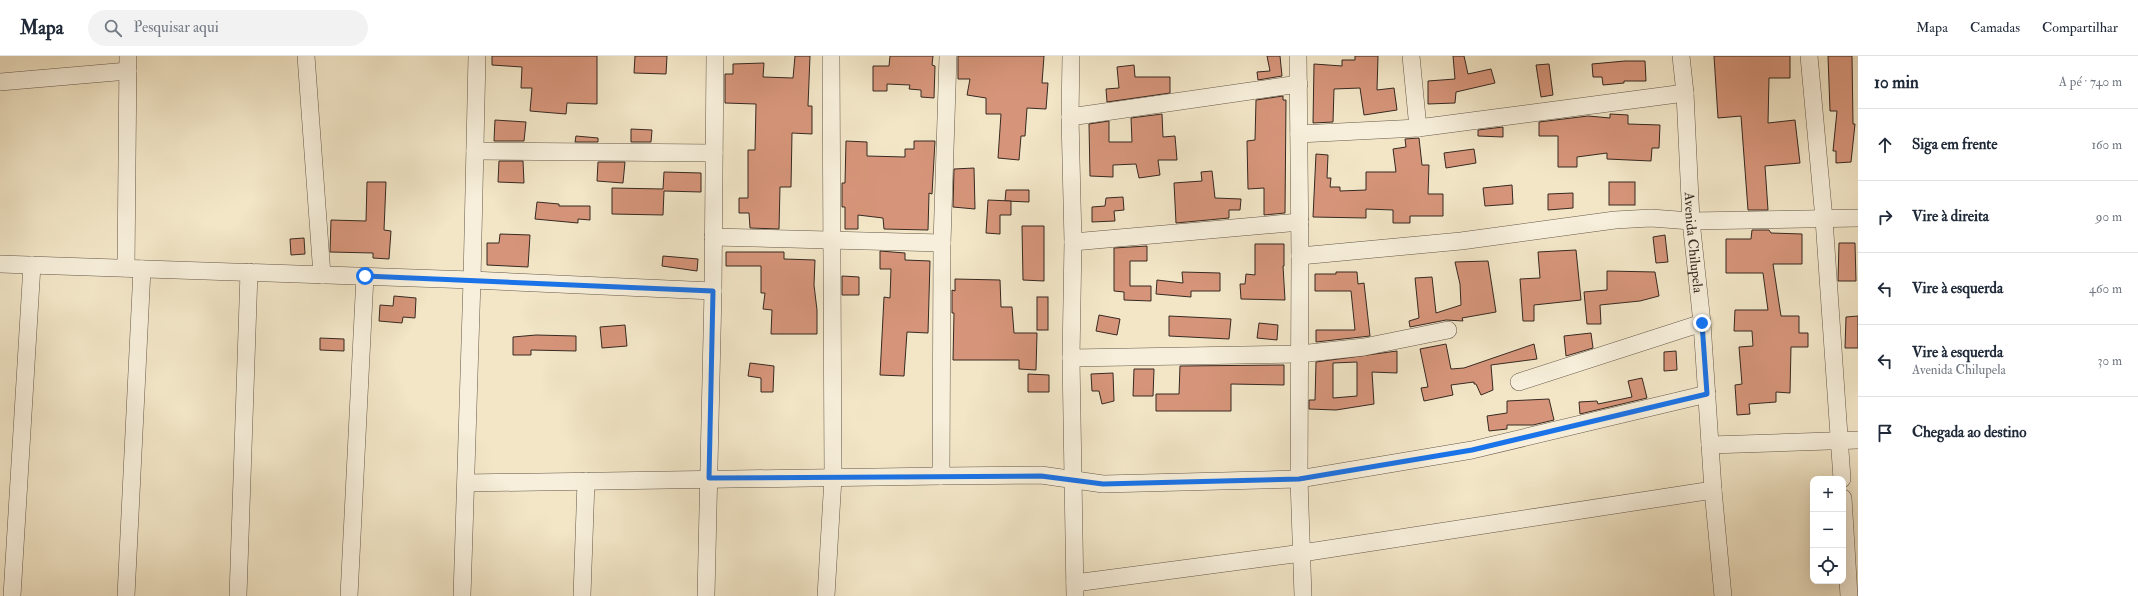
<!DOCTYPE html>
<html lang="pt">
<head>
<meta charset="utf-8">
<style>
  body { margin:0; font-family:"IM FELL Double Pica",serif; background:#f2f2f3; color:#1f2937 }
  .controls { position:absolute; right:12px; bottom:12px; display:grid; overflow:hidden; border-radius:8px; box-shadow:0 4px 16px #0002 }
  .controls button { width:36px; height:36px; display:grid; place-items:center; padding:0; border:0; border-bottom:1px solid #e0e1e3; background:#fff; color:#1f2937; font:20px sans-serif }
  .stop { position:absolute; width:12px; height:12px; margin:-9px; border:3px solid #1a73e8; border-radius:50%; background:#fff }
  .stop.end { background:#1a73e8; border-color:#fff; box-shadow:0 1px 4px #0008 }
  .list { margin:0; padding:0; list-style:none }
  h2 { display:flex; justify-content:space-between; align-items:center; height:52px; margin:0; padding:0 16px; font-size:17px }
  h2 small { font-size:13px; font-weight:400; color:#747a83 }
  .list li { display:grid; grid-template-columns:26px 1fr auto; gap:12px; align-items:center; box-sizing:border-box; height:72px; padding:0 16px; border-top:1px solid #e0e1e3 }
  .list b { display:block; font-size:15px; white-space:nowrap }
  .list p { margin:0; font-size:13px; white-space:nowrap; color:#747a83 }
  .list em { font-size:13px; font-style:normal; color:#747a83 }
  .icon { flex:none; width:22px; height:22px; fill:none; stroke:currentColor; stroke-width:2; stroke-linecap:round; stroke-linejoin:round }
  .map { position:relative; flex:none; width:1858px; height:540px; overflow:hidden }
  header { display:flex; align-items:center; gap:24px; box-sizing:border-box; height:56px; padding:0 20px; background:#fff; border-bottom:1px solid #e0e1e3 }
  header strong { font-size:19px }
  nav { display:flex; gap:22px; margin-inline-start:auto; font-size:14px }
  .search { width:280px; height:36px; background:#f2f2f3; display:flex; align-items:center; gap:10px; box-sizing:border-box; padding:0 14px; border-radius:22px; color:#747a83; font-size:15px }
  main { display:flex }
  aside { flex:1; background:#fff }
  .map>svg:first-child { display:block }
</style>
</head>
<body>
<header>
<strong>Mapa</strong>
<div class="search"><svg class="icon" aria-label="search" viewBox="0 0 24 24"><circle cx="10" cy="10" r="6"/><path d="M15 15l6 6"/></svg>Pesquisar aqui</div>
<nav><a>Mapa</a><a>Camadas</a><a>Compartilhar</a></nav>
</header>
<main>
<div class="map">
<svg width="1858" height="540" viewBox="0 0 1858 540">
  <rect width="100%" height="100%" fill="#f2e6c7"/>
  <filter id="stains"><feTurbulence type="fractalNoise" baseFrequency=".005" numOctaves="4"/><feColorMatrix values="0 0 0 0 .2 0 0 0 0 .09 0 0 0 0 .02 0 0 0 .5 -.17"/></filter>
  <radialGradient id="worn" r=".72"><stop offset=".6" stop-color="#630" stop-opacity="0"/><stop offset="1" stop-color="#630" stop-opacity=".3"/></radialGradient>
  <g fill="#d6957a" stroke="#372921" fill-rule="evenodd">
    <path d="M 492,0 L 597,0 L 597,48 L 567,47 L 566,58 L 530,55 L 532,32 L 521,32 L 522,11 L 492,9 Z"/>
    <path d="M 635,0 L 667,0 L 666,18 L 634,17 Z"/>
    <path d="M 795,0 L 810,0 L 808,50 L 812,50 L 812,78 L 792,77 L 791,131 L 780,131 L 779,173 L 750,172 L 749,157 L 739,157 L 739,142 L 748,142 L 748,94 L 755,94 L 756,48 L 725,47 L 725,18 L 733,18 L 733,8 L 764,7 L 763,21 L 793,22 Z"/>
    <path d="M 890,0 L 933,0 L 932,9 L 935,10 L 934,42 L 921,41 L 921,34 L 909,33 L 910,29 L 887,28 L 887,35 L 873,35 L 873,10 L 889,10 Z"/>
    <path d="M 958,0 L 1044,0 L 1042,27 L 1048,27 L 1046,53 L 1027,52 L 1025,80 L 1021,80 L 1019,104 L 998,102 L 1001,58 L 986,58 L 986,42 L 967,39 L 970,23 L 958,23 Z"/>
    <path d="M 1267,0 L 1280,0 L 1282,20 L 1258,24 L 1257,16 L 1270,15 Z"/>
    <path d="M 1355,0 L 1378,0 L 1377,34 L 1394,32 L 1397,54 L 1364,59 L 1360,32 L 1334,33 L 1333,66 L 1313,67 L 1314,8 L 1342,10 L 1342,4 L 1355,4 Z"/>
    <path d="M 1453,0 L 1464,0 L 1468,18 L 1491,13 L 1495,27 L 1456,36 L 1455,47 L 1428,48 L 1428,25 L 1455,23 Z"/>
    <path d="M 1714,0 L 1790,0 L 1790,22 L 1769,22 L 1768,67 L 1795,64 L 1800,107 L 1765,110 L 1768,154 L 1748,154 L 1741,60 L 1718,62 Z"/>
    <path d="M 1828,0 L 1852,0 L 1853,68 L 1855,68 L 1851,106 L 1836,107 L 1836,95 L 1833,95 L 1837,55 L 1830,55 Z"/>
    <path d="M 1625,5 L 1645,5 L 1646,25 L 1624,25 L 1624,27 L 1603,29 L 1602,21 L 1593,21 L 1592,8 Z"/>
    <path d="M 1549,8 L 1553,39 L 1541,41 L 1536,9 Z"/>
    <path d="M 1134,9 L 1135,21 L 1170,21 L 1170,37 L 1107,46 L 1106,33 L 1119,32 L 1117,11 Z"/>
    <path d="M 1283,40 L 1283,44 L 1286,44 L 1285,157 L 1264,159 L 1264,132 L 1248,133 L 1247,85 L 1255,84 L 1256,44 Z"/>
    <path d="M 1162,58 L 1163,81 L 1175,80 L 1177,104 L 1158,104 L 1160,119 L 1139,122 L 1136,108 L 1113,109 L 1113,121 L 1090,120 L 1089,68 L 1109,65 L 1109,86 L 1132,86 L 1131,62 Z"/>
    <path d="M 1610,58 L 1628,59 L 1628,68 L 1660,69 L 1659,92 L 1652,92 L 1651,105 L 1607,103 L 1607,97 L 1577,101 L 1577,111 L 1558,111 L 1558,80 L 1539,80 L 1539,66 L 1588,60 L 1610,62 Z"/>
    <path d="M 495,64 L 526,66 L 524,85 L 494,85 Z"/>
    <path d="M 1503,71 L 1503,81 L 1478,80 L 1478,74 Z"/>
    <path d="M 631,73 L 652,74 L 651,86 L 631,86 Z"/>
    <path d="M 576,80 L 598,82 L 598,86 L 575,86 Z"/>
    <path d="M 1419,82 L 1422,109 L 1429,109 L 1428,138 L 1443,138 L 1443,160 L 1410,160 L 1410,167 L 1393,167 L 1393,154 L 1366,153 L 1366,162 L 1313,161 L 1316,98 L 1328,99 L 1327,122 L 1331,122 L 1330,131 L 1340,131 L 1340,135 L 1366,134 L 1366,116 L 1396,116 L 1393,93 L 1406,91 L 1405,83 Z"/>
    <path d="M 846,85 L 867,86 L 867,100 L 905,101 L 905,93 L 914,93 L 914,85 L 935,85 L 932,138 L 929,137 L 928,174 L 884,173 L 883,162 L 858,159 L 858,173 L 845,173 L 845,151 L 842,151 L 842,127 L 845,127 Z"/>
    <path d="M 1474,93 L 1476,107 L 1446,112 L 1444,97 Z"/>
    <path d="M 499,105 L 523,105 L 524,127 L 498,126 Z"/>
    <path d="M 598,106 L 625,106 L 623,127 L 597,125 Z"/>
    <path d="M 974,112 L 975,153 L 953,151 L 954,113 Z"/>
    <path d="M 1212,115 L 1215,142 L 1241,143 L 1240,154 L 1229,154 L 1229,162 L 1176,167 L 1174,127 L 1202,125 L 1201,116 Z"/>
    <path d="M 664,116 L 701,117 L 701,136 L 664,135 L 663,159 L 612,158 L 612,132 L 663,133 Z"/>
    <path d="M 367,126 L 386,126 L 384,174 L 391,175 L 389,203 L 373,202 L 373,197 L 330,196 L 331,164 L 366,165 Z"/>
    <rect x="1609" y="126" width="26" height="23"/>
    <path d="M 1512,129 L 1513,148 L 1485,150 L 1483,132 Z"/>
    <path d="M 1006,134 L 1029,134 L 1029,146 L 1005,145 Z"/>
    <path d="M 1573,137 L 1573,152 L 1548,154 L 1548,138 Z"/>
    <path d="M 1123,141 L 1124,154 L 1114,155 L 1115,165 L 1092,166 L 1092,151 L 1105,150 L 1106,142 Z"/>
    <path d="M 988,144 L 1011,145 L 1011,159 L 1000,159 L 1000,178 L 986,177 Z"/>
    <path d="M 537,146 L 559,148 L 559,150 L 590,150 L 590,164 L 578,163 L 578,167 L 535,163 Z"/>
    <path d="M 1022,170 L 1044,170 L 1044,225 L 1023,224 Z"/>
    <path d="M 1752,174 L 1769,174 L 1771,177 L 1802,178 L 1802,208 L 1773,208 L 1781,260 L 1799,260 L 1799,277 L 1808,277 L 1808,291 L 1791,291 L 1790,337 L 1776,336 L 1776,346 L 1749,348 L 1750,358 L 1737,359 L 1735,329 L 1742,328 L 1739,291 L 1753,290 L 1752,275 L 1734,275 L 1735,254 L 1768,254 L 1763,217 L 1726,217 L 1726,183 L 1751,183 Z"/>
    <path d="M 500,178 L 530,179 L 528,211 L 487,209 L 487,187 L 499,187 Z"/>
    <path d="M 1665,179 L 1668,206 L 1656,207 L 1653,181 Z"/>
    <path d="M 304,182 L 305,198 L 291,199 L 290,183 Z"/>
    <path d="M 1839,187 L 1855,187 L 1856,225 L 1838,225 Z"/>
    <path d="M 1255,188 L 1284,188 L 1284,210 L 1283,210 L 1285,244 L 1241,243 L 1240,228 L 1245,228 L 1246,218 L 1255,219 Z"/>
    <path d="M 1147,190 L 1147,205 L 1130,205 L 1130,230 L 1151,230 L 1151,245 L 1124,244 L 1124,236 L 1114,235 L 1114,192 Z"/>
    <path d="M 1576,194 L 1581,244 L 1534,249 L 1534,265 L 1523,265 L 1520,223 L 1540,222 L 1538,196 Z"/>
    <path d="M 880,195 L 905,197 L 905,204 L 930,205 L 928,277 L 907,276 L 904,320 L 880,319 L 884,241 L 890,242 L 891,213 L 880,213 Z"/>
    <path d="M 726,196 L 784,196 L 784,203 L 815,204 L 814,229 L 817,254 L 817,278 L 771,278 L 772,254 L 763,253 L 765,237 L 761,237 L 761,210 L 726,210 Z"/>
    <path d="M 663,200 L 698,203 L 697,215 L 662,210 Z"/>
    <path d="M 1488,205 L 1496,256 L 1462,262 L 1463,265 L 1446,264 L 1410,271 L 1409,265 L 1419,262 L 1415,222 L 1432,221 L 1436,257 L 1461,249 L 1460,228 L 1455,206 Z"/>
    <path d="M 1607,215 L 1655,216 L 1659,240 L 1640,245 L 1600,249 L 1601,268 L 1587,268 L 1584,236 L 1607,234 Z"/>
    <path d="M 1182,216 L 1220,217 L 1220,235 L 1191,235 L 1191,241 L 1156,238 L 1157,224 L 1183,227 Z"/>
    <path d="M 1336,216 L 1357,216 L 1358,228 L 1364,227 L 1370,280 L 1316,286 L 1316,274 L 1355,274 L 1351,235 L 1315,235 L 1315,218 L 1336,218 Z"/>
    <path d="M 842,220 L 859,221 L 859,239 L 842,239 Z"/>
    <path d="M 955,223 L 1000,224 L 1001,251 L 1012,251 L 1014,277 L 1037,277 L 1036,314 L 1019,313 L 1019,304 L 953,304 L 954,257 L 952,257 L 952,234 L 955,235 Z"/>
    <path d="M 394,240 L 416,242 L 415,262 L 403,261 L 402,267 L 379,265 L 380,249 L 393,250 Z"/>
    <rect x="1037" y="241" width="11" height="33"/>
    <path d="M 1099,259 L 1120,263 L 1117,279 L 1096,275 Z"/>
    <path d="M 1169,260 L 1231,263 L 1229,283 L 1169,280 Z"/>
    <path d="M 1858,260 L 1858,292 L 1845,292 L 1846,261 Z"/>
    <path d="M 1259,267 L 1278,269 L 1277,284 L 1257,282 Z"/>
    <path d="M 625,269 L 627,290 L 602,292 L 600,271 Z"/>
    <path d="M 1591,277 L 1593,292 L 1566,300 L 1564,280 Z"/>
    <path d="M 536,279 L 576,280 L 576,295 L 531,294 L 531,299 L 513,299 L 513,281 Z"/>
    <path d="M 320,282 L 344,283 L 344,295 L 320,294 Z"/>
    <path d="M 1446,288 L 1451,313 L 1464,312 L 1534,288 L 1537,303 L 1491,309 L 1493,334 L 1481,339 L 1476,328 L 1474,328 L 1474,326 L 1451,329 L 1453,339 L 1424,345 L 1421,332 L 1428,331 L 1420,293 Z"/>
    <path d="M 1397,295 L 1397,317 L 1372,316 L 1374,348 L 1336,354 L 1309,353 L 1309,344 L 1315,344 L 1316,306 ZM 1357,306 L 1357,340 L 1333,342 L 1333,307 Z"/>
    <path d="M 1676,295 L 1677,314 L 1664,315 L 1664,296 Z"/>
    <path d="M 750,307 L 774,310 L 773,336 L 761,336 L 761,322 L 748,320 Z"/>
    <path d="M 1284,309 L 1284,329 L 1231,328 L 1231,355 L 1156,355 L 1156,338 L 1179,338 L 1180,310 Z"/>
    <path d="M 1134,313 L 1154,313 L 1153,340 L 1133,340 Z"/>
    <path d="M 1113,317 L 1114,345 L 1102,348 L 1099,335 L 1092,335 L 1091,318 Z"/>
    <path d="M 1028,318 L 1049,319 L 1049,336 L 1028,336 Z"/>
    <path d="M 1642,322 L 1647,342 L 1580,358 L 1579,346 L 1597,345 L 1598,348 L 1632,341 L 1628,325 Z"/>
    <path d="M 1549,343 L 1554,364 L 1533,369 L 1507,369 L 1507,373 L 1489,375 L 1487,360 L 1507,357 L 1507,345 Z"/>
  </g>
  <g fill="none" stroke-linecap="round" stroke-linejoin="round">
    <defs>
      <g id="minor">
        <path d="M 306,0 L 322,219"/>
        <path d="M 1071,0 L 1070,61 L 1073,186 L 1071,302 L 1075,540"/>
        <path d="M 1298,0 L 1300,200 L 1299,423 L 1303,540"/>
        <path d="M 1411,0 L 1418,72"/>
        <path id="s1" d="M 1681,0 L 1685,37 L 1691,165 L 1702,267 L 1713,434 L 1723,540"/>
        <path d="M 1809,0 L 1824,163 L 1842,423"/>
        <path d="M 0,26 L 128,15"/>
        <path d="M 1070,61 L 1299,28"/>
        <path d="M 1299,78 L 1418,72 L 1685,37"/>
        <path d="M 475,95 L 714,97"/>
        <path d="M 713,181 L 942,187"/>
        <path d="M 1073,186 L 1300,166"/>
        <path d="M 1300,200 L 1461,185 L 1615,164 L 1651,162 L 1691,165 L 1858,162"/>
        <path d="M 0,208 L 472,224 L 713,235"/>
        <path d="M 126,212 L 128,0"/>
        <path d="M 1071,302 L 1300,298 L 1364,291 L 1448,274"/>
        <path d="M 1519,326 L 1702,267"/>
        <path d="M 1710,389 L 1858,384"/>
        <path d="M 941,420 L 942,187 L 948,0"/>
        <path d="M 466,427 L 941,420 L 1041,419 L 1103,428 L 1299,423 L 1472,394 L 1707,338"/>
        <path d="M 1843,442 L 1849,540"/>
        <path d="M 1075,527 L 1302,497 L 1713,434"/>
        <path d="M 12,540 L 32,209"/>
        <path d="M 126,540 L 142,213"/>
        <path d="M 238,540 L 249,216"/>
        <path d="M 349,540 L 365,220"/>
        <path d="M 462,540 L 472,224 L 477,0"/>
        <path d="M 582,540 L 586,425"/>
        <path d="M 706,540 L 713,235 L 715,0"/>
        <path d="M 826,540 L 833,422 L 831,0"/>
      </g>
    </defs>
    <use href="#minor" stroke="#66584a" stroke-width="18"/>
    <use href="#minor" stroke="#f7efdb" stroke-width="17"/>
  </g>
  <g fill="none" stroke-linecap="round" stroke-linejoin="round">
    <path stroke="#1a73e8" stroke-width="5" d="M 365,220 L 713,235 L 709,422 L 1041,420 L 1103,428 L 1299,423 L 1472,394 L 1707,338 L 1702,267"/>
  </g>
  <g text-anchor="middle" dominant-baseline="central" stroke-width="3" stroke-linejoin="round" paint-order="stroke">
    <g font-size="14" fill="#372921" stroke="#f7efdb">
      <text stroke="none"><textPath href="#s1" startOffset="187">Avenida Chilupela</textPath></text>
    </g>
  </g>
  <rect width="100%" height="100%" filter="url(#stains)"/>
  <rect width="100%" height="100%" fill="url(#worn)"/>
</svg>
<div class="controls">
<button>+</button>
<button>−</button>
<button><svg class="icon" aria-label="locate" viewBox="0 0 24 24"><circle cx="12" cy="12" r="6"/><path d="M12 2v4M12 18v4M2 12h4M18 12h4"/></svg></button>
</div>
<div class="stop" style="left:365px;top:220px"></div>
<div class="stop end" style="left:1702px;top:267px"></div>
</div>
<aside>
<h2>10 min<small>A pé · 740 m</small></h2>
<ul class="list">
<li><svg class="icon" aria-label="ahead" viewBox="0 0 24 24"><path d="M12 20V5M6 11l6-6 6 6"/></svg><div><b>Siga em frente</b></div><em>160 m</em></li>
<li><svg class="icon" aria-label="right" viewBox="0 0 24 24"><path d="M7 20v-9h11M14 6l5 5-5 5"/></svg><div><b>Vire à direita</b></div><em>90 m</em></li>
<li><svg class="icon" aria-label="left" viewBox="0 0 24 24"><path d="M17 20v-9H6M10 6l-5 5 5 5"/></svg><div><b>Vire à esquerda</b></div><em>460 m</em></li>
<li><svg class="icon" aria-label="left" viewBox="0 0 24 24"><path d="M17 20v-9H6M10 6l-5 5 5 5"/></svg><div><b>Vire à esquerda</b><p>Avenida Chilupela</p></div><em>30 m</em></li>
<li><svg class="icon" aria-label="arrive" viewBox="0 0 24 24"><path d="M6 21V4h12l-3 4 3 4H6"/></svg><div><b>Chegada ao destino</b></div></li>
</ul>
</aside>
</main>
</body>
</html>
